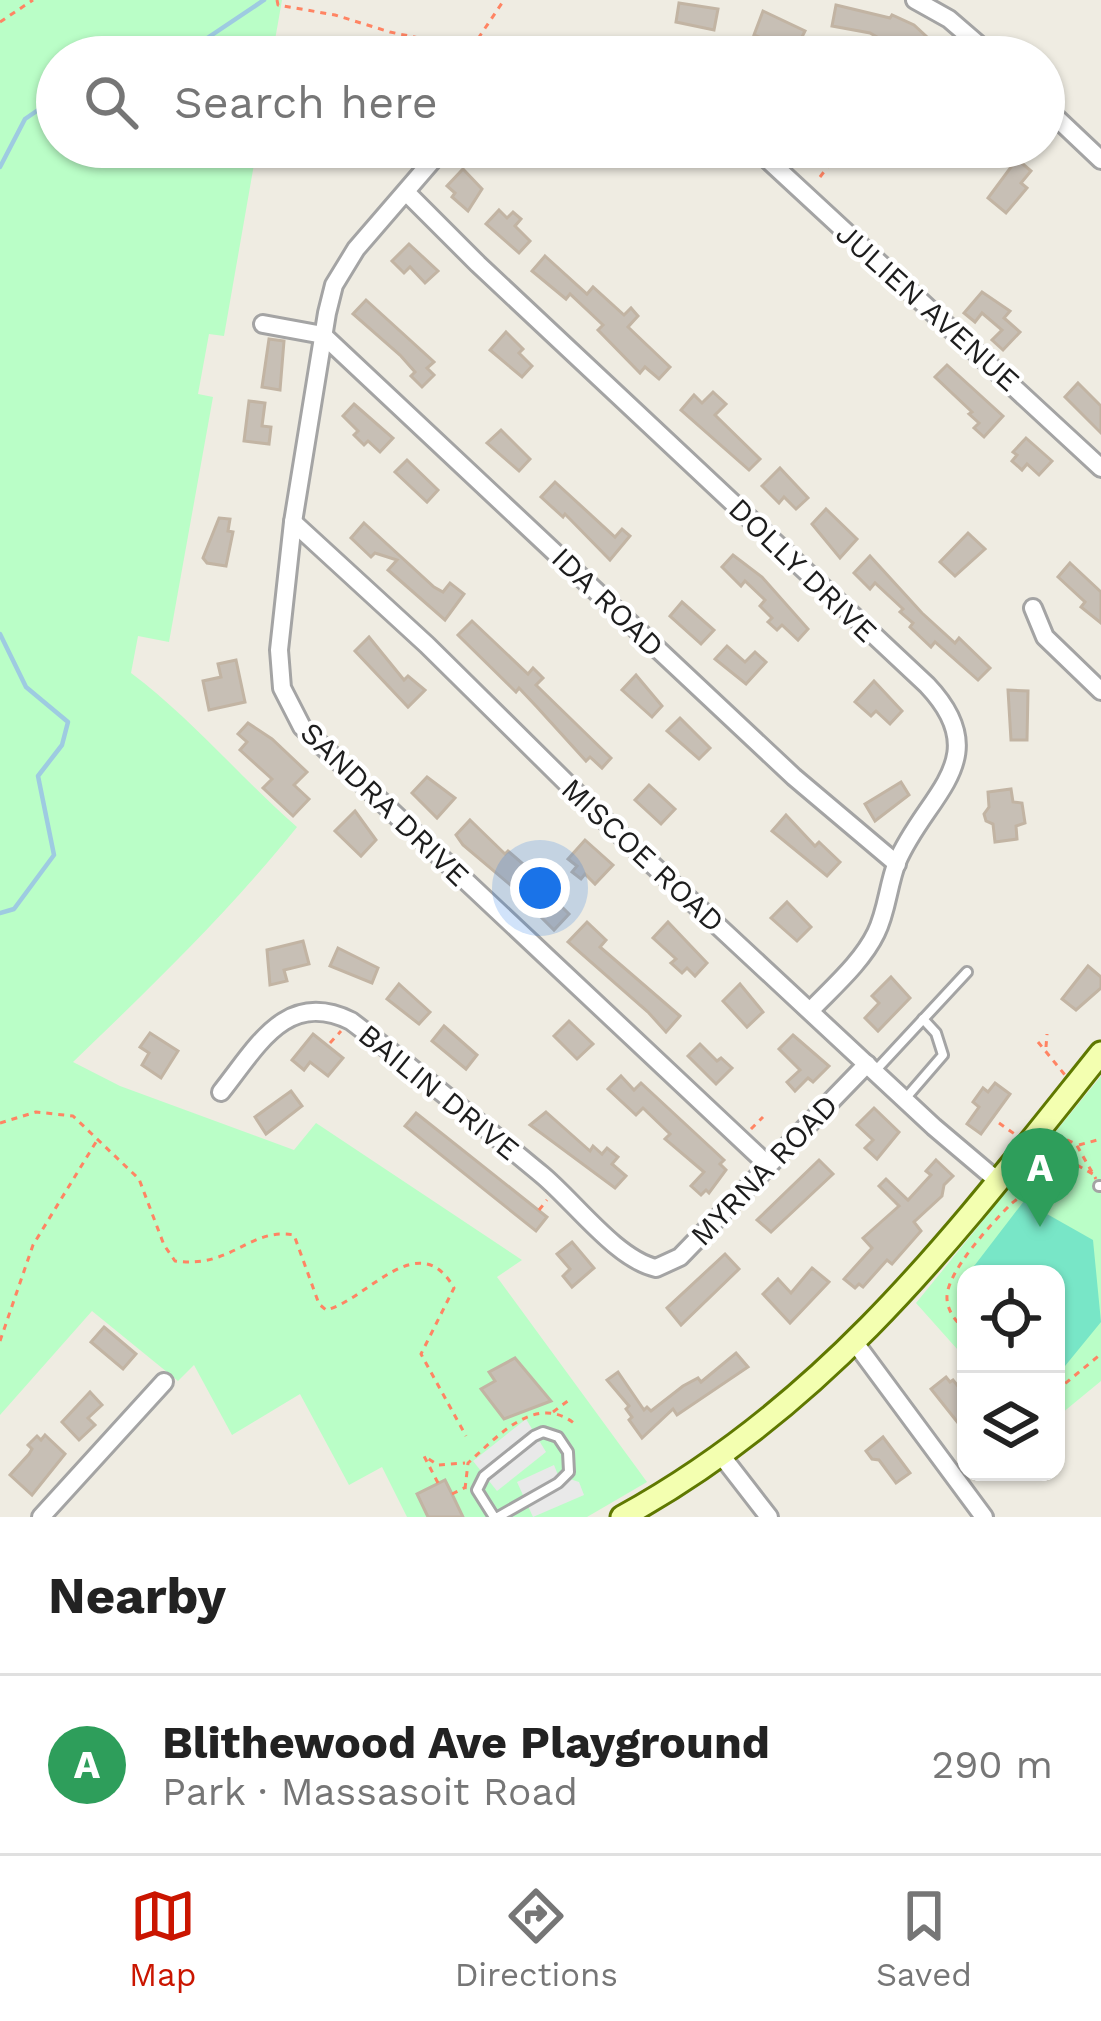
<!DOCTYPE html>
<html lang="en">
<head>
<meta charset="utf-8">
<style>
  body { margin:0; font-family:"Work Sans",sans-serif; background:#f6f6f6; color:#222 }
  .controls { position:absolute; right:36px; bottom:36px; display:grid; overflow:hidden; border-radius:24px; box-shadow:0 3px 9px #0004 }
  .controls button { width:108px; height:108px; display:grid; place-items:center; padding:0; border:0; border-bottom:3px solid #e0e0e0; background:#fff; color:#222; font:60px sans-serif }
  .you { position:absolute; left:540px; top:888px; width:42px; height:42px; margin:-30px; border:9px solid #fff; border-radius:50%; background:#1a73e8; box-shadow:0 0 0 18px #1a73e833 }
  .badge { display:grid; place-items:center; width:78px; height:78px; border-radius:50%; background:#ca1500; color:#fff; font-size:39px; font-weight:700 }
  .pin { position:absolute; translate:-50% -99px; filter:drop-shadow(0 3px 6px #0008) }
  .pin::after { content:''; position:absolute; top:63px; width:42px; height:36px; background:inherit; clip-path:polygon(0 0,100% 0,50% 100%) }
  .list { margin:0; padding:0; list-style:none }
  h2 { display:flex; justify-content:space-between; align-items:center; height:156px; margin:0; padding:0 48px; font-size:51px }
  h2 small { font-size:39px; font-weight:400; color:#767676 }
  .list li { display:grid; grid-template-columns:78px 1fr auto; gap:36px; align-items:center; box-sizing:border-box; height:180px; padding:0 48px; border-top:3px solid #e0e0e0 }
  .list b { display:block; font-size:45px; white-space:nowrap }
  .list p { margin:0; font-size:39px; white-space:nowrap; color:#767676 }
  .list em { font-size:39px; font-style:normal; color:#767676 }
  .icon { flex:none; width:66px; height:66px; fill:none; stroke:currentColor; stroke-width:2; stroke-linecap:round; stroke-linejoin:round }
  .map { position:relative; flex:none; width:1101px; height:1517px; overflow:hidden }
  .search { position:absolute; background:#fff; box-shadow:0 3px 9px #0004; left:36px; right:36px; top:36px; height:132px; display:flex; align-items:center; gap:30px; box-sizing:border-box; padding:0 42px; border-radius:66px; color:#767676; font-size:45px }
  .sheet { height:336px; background:#fff }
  nav { display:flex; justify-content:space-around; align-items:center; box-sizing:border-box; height:168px; border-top:3px solid #e0e0e0; background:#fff; font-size:33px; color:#767676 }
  nav a { display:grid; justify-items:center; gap:6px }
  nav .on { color:#ca1500 }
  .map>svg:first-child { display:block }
</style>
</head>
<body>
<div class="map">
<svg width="1101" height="1517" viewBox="0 0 1101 1517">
  <rect width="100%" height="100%" fill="#efece2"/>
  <g fill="#bafec7">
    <path d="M 0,0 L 282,0 L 272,57 L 57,57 L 57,147 L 257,147 L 224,336 L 209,334 L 198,394 L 213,397 L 169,642 L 138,636 L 131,673 C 191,718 240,777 297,827 C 229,912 151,987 73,1062 L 120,1086 L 294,1150 L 316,1123 L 522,1260 L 497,1277 L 647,1482 L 587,1517 L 407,1517 L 382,1467 L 349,1485 L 300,1394 L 232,1435 L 194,1365 L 178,1381 L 92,1311 L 0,1415 Z"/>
    <path d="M 1101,1076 L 1101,1381 L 1056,1418 L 1056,1274 L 966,1274 L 966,1359 L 916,1303 Z"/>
  </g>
  <path fill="#78e6c7" d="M 1024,1201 L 1093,1240 L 1101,1322 L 1056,1377 L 1056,1274 L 968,1274 Z"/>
  <g fill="#e9e9e9">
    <path d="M 526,1419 L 546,1452 L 497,1491 L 473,1461 Z"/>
    <path d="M 554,1465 L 558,1475 L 579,1482 L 584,1495 L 533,1517 L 517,1482 Z"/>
  </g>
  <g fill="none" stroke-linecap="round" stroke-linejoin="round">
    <g stroke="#9ecbe1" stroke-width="4.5">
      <path d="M 114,57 L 126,49 L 147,57"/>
      <path d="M 179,57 L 264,0"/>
      <path d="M 0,167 L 25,119 L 57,97"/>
      <path d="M 0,634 L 26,687 L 68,722 L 62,745 L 38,776 L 54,855 L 14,909 L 0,913"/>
    </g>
  </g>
  <g fill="#c7bfb5" stroke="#c2b4a3" stroke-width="3">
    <path d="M 679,3 L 718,9 L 714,30 L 676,22 Z"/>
    <path d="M 836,5 L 890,18 L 892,15 L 914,25 L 942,51 L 937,57 L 912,57 L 896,43 L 894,47 L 870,33 L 832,26 Z"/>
    <path d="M 763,11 L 805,31 L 792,57 L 777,57 L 781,46 L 754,35 Z"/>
    <path d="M 1017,159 L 1031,171 L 1021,183 L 1027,188 L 1006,213 L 988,198 Z"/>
    <path d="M 463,169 L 482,189 L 468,211 L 452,197 L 455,193 L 447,186 Z"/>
    <path d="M 499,210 L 507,218 L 513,212 L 521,219 L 515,226 L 530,241 L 519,253 L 486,224 Z"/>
    <path d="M 409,244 L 438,271 L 425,283 L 410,267 L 404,273 L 392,261 Z"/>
    <path d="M 545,256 L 587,294 L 593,287 L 624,315 L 631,308 L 638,316 L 628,327 L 670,367 L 659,379 L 645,367 L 640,373 L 598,330 L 603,325 L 570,294 L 566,299 L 532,271 Z"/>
    <path d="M 982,292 L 1010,311 L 1004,318 L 1020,332 L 1003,350 L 992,340 L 1002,330 L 982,313 L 975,322 L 964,313 Z"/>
    <path d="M 366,300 L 434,362 L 427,368 L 434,375 L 422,387 L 411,376 L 415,372 L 400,355 L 353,314 Z"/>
    <path d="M 506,332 L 523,349 L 519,353 L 532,366 L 522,377 L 490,350 Z"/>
    <path d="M 269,339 L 284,341 L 280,390 L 262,387 Z"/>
    <path d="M 947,365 L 1003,416 L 984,437 L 974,428 L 979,423 L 969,414 L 972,412 L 935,377 Z"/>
    <path d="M 1078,383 L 1101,406 L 1101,433 L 1065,397 Z"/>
    <path d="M 713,392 L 726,404 L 715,415 L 760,459 L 749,470 L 681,410 L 694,395 L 702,403 Z"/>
    <path d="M 249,401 L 265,403 L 262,426 L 271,427 L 269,444 L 244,441 Z"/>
    <path d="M 354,404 L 393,438 L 380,452 L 368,441 L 364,445 L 354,435 L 358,431 L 343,416 Z"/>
    <path d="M 501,430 L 530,459 L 519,471 L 487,443 Z"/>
    <path d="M 1026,438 L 1052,461 L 1039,475 L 1027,464 L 1022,470 L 1012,461 L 1017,455 L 1013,452 Z"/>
    <path d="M 407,460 L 438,490 L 427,502 L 395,472 Z"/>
    <path d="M 780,468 L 808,498 L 796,509 L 784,497 L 779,503 L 762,486 Z"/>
    <path d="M 555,482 L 615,537 L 622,529 L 630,536 L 610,560 L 565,514 L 563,517 L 541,497 Z"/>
    <path d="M 826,509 L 857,539 L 840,558 L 812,524 Z"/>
    <path d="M 219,518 L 230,519 L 228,531 L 233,532 L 226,566 L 207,563 L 203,558 Z"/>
    <path d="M 364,523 L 434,587 L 443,592 L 450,583 L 464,594 L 445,620 L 388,570 L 397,560 L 375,553 L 371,557 L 351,538 Z"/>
    <path d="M 968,533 L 985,549 L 955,576 L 940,562 Z"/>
    <path d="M 733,555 L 762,577 L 808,629 L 798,640 L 782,625 L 777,630 L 768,622 L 772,618 L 760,606 L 765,600 L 745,581 L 741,586 L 722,567 Z"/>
    <path d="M 870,556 L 922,613 L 955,643 L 959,638 L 990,668 L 978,680 L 935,642 L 931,647 L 910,627 L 913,623 L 900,612 L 903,609 L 875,583 L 870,589 L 854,573 Z"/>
    <path d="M 1070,563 L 1101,592 L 1101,623 L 1081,607 L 1085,602 L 1058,577 Z"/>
    <path d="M 682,602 L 714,630 L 701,644 L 670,616 Z"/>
    <path d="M 472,621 L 528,674 L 533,668 L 543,678 L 536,685 L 611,758 L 602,768 L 590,757 L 586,761 L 536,706 L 519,688 L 516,692 L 458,635 Z"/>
    <path d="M 369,637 L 404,680 L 408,676 L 425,690 L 408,707 L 355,651 Z"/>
    <path d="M 727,646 L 745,662 L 755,652 L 766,662 L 746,684 L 715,659 Z"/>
    <path d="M 236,660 L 245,702 L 209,710 L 203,681 L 221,677 L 218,664 Z"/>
    <path d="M 636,675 L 662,706 L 652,717 L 622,690 Z"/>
    <path d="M 874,681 L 902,711 L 890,724 L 876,711 L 871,716 L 855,702 Z"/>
    <path d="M 1008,690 L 1028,691 L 1027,740 L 1011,740 Z"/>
    <path d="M 680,718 L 710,748 L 699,759 L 667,731 Z"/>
    <path d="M 248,723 L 272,739 L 307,772 L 294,785 L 309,799 L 293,816 L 263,788 L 272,779 L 240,750 L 247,742 L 238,734 Z"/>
    <path d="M 427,777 L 455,798 L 437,818 L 412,793 Z"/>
    <path d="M 901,782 L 909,795 L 875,821 L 865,804 Z"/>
    <path d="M 649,785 L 675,809 L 661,824 L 635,800 Z"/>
    <path d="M 1011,789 L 1013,802 L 1022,803 L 1025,823 L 1016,826 L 1017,839 L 995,842 L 993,824 L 986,821 L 984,814 L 989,807 L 988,792 Z"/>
    <path d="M 355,811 L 376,840 L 361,856 L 335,831 Z"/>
    <path d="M 786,815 L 815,846 L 819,842 L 840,862 L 827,876 L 772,831 Z"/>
    <path d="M 470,820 L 505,854 L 508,851 L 530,870 L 514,888 L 463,845 L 456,835 Z"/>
    <path d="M 585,840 L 613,865 L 595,884 L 585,874 L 581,879 L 572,872 L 577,866 L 568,859 Z"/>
    <path d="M 543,888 L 569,914 L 554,930 L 527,903 Z"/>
    <path d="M 787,902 L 811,927 L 797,941 L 771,918 Z"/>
    <path d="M 587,922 L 606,940 L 600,947 L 680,1016 L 666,1032 L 648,1012 L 568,942 Z"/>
    <path d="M 668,922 L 707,963 L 695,976 L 687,968 L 682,973 L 671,963 L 676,959 L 653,938 Z"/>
    <path d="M 303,941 L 309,964 L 284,970 L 287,981 L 270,985 L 267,950 Z"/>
    <path d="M 338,948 L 378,968 L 372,983 L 330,966 Z"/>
    <path d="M 1088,966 L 1101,977 L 1101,988 L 1076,1010 L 1062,999 Z"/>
    <path d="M 891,977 L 910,998 L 878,1031 L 865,1018 L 879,1003 L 872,996 Z"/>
    <path d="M 399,984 L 430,1012 L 419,1024 L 387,999 Z"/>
    <path d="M 740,984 L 763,1012 L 747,1027 L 723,1001 Z"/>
    <path d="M 569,1021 L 593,1044 L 577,1059 L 554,1036 Z"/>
    <path d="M 444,1026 L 477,1055 L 466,1069 L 432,1041 Z"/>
    <path d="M 150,1033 L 178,1051 L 161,1078 L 142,1065 L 149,1053 L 140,1047 Z"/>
    <path d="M 313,1034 L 343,1058 L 328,1076 L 310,1062 L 304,1070 L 292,1060 Z"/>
    <path d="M 793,1035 L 829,1066 L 813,1082 L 808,1078 L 795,1091 L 787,1082 L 800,1070 L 779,1049 Z"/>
    <path d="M 700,1044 L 717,1061 L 721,1058 L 732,1068 L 716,1084 L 688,1056 Z"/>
    <path d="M 621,1076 L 634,1090 L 641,1083 L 724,1160 L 720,1164 L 726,1170 L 709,1193 L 706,1190 L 701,1195 L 691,1186 L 704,1172 L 665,1139 L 670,1134 L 643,1108 L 636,1115 L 608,1089 Z"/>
    <path d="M 995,1083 L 1010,1094 L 981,1134 L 967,1124 L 979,1107 L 973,1102 L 983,1088 L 988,1092 Z"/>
    <path d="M 291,1091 L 302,1106 L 266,1134 L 255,1117 Z"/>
    <path d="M 874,1108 L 899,1132 L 877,1159 L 865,1148 L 873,1140 L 857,1125 Z"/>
    <path d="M 546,1112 L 590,1151 L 593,1146 L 602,1154 L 607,1148 L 618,1157 L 612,1164 L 626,1176 L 615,1188 L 530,1125 Z"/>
    <path d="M 416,1113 L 547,1217 L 536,1231 L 405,1126 Z"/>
    <path d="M 819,1160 L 833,1174 L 771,1232 L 757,1220 Z"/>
    <path d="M 936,1160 L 953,1176 L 944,1185 L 942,1196 L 914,1222 L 921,1231 L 892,1264 L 887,1260 L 863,1287 L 859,1284 L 855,1288 L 844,1279 L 872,1248 L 863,1238 L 899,1206 L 879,1186 L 886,1179 L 908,1200 L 931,1175 L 926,1171 Z"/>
    <path d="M 572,1242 L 594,1268 L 572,1287 L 563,1276 L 570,1269 L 557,1254 Z"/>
    <path d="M 725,1254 L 739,1269 L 681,1325 L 667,1308 Z"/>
    <path d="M 812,1268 L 829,1282 L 790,1323 L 763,1294 L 778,1279 L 791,1293 Z"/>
    <path d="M 104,1327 L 136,1354 L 123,1369 L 91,1342 Z"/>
    <path d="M 736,1353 L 748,1367 L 677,1415 L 673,1409 L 642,1438 L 629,1420 L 632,1417 L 626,1409 L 629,1406 L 607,1380 L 618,1372 L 644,1410 L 647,1407 L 651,1411 L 683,1386 L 698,1378 L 701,1382 Z"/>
    <path d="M 515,1358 L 551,1401 L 504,1419 L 481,1389 L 495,1381 L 489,1372 Z"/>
    <path d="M 946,1377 L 950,1382 L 953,1380 L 966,1396 L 966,1433 L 931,1389 Z"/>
    <path d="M 90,1392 L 102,1405 L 88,1418 L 95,1425 L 79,1440 L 62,1422 Z"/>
    <path d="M 45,1435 L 65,1454 L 32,1495 L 10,1475 L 29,1454 L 32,1449 L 28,1445 L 37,1436 L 41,1440 Z"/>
    <path d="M 883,1437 L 910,1473 L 896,1483 L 879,1460 L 872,1459 L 866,1451 Z"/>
    <path d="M 445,1480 L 452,1494 L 463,1517 L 428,1517 L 417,1494 Z"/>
  </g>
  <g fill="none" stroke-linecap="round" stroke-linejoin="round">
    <defs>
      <g id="service">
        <path d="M 876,1070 L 967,972"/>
        <path d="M 905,1099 L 943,1055 L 936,1033 L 923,1019"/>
        <path d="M 1099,1186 L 1101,1186"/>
        <path d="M 494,1517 L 477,1490 L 484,1476 L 534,1436 L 543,1432 L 558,1437 L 568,1452 L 569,1472 L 558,1483 L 498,1517"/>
      </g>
      <g id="minor">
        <path d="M 915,0 L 949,19 L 993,57"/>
        <path d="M 1044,106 L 1101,160"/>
        <path d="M 444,147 L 356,249 L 334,285 L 327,313 L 293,522 L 279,650 L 282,688 L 302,727 L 768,1165"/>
        <path d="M 754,147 L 1101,468"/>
        <path d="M 406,192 L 478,264 L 927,685 C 997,759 926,794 897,862 C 888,885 887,911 876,933 C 862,962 833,987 811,1010"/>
        <path d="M 263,324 L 323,335 L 794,777 L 897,864"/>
        <path d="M 293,522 L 427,645 L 600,816 L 934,1127 L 999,1182"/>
        <path d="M 1033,608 L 1045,637 L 1101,691"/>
        <path d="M 221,1092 C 257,1047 286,989 351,1021 C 416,1070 478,1122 541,1174 C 573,1200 616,1259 656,1268 L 680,1257 L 867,1064"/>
        <path d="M 856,1344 L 984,1517"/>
        <path d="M 721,1455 L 769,1517"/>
        <path d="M 41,1517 L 164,1382"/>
      </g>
      <path id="secondary" d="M 622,1517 C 830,1403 956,1234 1101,1053"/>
    </defs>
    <use href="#service" stroke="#a4a4a4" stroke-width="14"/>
    <use href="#minor" stroke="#a4a4a4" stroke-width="22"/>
    <use href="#secondary" stroke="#5f7800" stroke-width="27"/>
    <g stroke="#ff8463" stroke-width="3" stroke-dasharray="6 6" stroke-linecap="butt">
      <path d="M 277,0 L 278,5 L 335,15 L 390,32 L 471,49 L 504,0"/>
      <path d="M 0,22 L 33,0"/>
      <path d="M 819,147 L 833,156"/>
      <path d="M 820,177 L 836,156"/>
      <path d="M 1038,1042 L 1065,1075"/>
      <path d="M 330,1043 L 341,1031"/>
      <path d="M 1046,1047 L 1047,1034"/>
      <path d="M 0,1123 L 36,1112 L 73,1116 L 139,1179 L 164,1245 L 175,1261 C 232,1269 249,1227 294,1235 L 319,1304 L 326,1310 C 366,1301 419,1225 454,1288 L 421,1354 L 466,1436"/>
      <path d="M 999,1123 L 1016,1135"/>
      <path d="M 751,1129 L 763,1117"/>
      <path d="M 1056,1135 L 1076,1144 L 1096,1179"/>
      <path d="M 1079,1145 L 1101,1139"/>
      <path d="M 1077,1165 L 1093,1174"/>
      <path d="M 539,1210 L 547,1200"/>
      <path d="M 966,1331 C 957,1322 948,1313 947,1299 C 945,1273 993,1222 1011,1204 C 1020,1196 1034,1190 1041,1181 C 1051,1168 1053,1152 1063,1138"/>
      <path d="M 0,1341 L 33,1245 L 96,1142"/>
      <path d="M 1056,1391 L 1101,1354"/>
      <path d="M 553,1412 L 569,1400"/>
      <path d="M 438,1483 L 424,1456 L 438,1465 L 465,1463"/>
      <path d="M 465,1489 L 468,1463 C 497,1437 536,1392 575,1424"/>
      <path d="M 452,1494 L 466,1487"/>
    </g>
    <use href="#service" stroke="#fff" stroke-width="8"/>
    <use href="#minor" stroke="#fff" stroke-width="16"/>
    <use href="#secondary" stroke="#f3ffb0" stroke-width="21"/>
  </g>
  <g text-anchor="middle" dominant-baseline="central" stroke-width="9" stroke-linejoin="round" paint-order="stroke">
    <g font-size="30" fill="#1d1d1d" stroke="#fff">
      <text transform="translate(928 307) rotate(42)">JULIEN AVENUE</text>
      <text transform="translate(803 570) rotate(44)">DOLLY DRIVE</text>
      <text transform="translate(608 602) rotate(44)">IDA ROAD</text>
      <text transform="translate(385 804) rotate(44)">SANDRA DRIVE</text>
      <text transform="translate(643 855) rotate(43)">MISCOE ROAD</text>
      <text transform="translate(439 1092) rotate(39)">BAILIN DRIVE</text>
      <text transform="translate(764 1170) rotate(-46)">MYRNA ROAD</text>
    </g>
  </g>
</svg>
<div class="controls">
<button><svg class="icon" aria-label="locate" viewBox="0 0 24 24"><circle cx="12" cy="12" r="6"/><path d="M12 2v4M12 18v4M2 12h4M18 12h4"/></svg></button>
<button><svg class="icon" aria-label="layers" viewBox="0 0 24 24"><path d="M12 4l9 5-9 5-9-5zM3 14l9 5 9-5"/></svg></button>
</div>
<div class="you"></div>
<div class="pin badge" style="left:1040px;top:1227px;background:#2e9e5b">A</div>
<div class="search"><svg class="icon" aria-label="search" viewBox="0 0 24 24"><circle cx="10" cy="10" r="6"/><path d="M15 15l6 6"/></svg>Search here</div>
</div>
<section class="sheet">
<h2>Nearby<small></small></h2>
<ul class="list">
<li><span class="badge" style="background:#2e9e5b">A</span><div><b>Blithewood Ave Playground</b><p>Park · Massasoit Road</p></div><em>290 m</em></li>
</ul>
</section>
<nav>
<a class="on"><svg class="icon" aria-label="map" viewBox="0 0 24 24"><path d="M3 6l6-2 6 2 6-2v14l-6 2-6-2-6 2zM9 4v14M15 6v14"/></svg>Map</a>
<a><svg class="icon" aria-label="directions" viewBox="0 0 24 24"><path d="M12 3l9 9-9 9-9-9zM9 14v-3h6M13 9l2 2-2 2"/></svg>Directions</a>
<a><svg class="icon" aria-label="saved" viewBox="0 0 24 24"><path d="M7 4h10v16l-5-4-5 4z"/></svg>Saved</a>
</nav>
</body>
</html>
